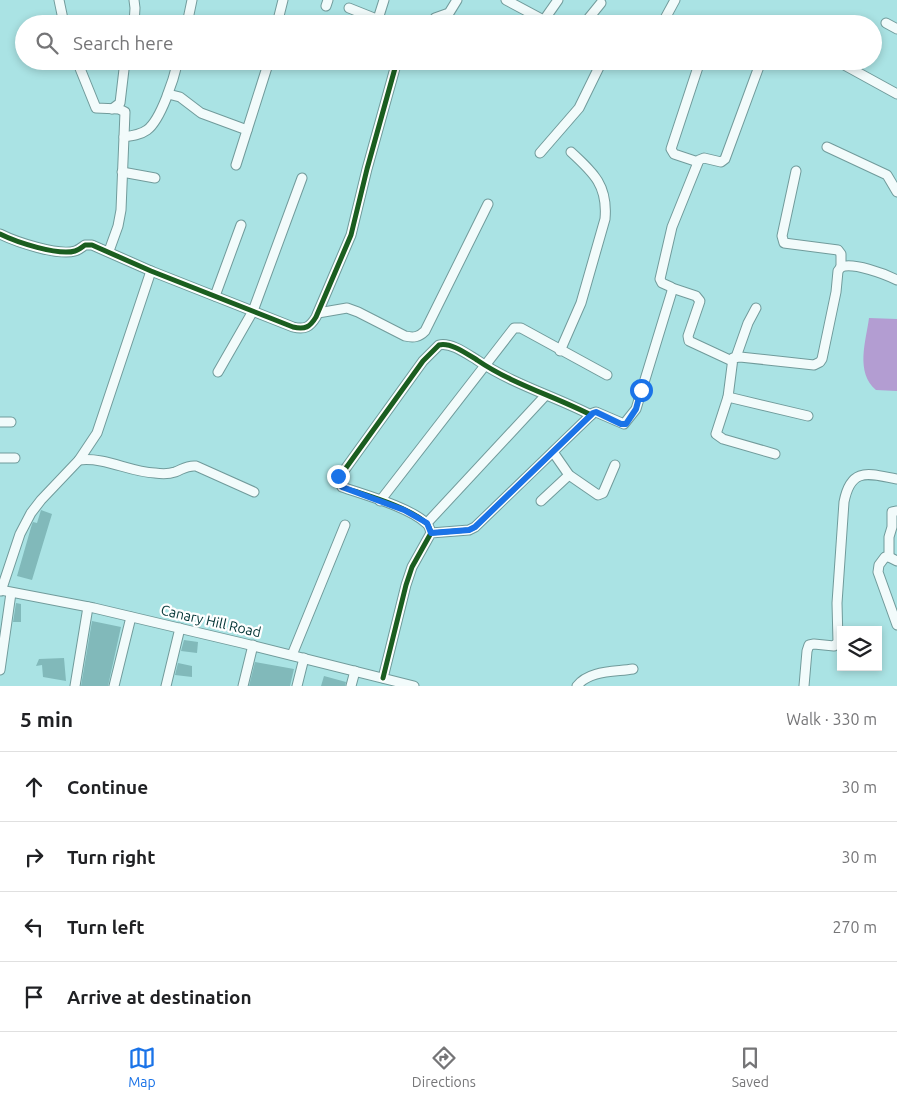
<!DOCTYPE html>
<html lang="en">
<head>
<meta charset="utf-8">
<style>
  body { margin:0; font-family:Ubuntu,sans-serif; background:#f2f2f2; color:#202124 }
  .controls { position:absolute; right:15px; bottom:15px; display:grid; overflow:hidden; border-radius:0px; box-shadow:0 2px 8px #0003 }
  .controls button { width:45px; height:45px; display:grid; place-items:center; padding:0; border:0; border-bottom:1px solid #e0e0e0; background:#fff; color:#202124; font:25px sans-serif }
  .stop { position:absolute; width:15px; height:15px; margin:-11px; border:4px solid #1a73e8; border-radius:50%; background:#fff }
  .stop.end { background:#1a73e8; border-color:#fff; box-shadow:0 1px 5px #0008 }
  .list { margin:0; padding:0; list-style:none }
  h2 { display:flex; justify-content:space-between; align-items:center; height:65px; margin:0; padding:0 20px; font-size:21px }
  h2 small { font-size:16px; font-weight:400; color:#757577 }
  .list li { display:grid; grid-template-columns:32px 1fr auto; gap:15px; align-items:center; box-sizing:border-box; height:70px; padding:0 20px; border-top:1px solid #e0e0e0 }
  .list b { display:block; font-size:19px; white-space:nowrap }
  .list em { font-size:16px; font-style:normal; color:#757577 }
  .icon { flex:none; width:28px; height:28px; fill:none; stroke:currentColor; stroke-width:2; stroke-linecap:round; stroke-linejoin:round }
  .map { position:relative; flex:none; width:897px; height:686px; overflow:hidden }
  .search { position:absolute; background:#fff; box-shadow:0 2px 8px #0003; left:15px; right:15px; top:15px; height:55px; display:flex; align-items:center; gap:12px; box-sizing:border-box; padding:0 18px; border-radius:28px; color:#757577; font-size:19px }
  .sheet { height:345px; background:#fff }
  nav { display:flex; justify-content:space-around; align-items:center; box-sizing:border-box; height:70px; border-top:1px solid #e0e0e0; background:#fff; font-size:14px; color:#757577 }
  nav a { display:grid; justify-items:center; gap:2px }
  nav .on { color:#1a73e8 }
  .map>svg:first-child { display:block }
</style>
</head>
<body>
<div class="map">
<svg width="897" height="686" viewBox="0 0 897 686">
  <rect width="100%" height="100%" fill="#aae3e4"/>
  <path fill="#b39dd2" d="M 869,318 L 897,319 L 897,391 L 876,390 C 855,372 866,341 869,318 Z"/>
  <g fill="#81b9ba">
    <path d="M 41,510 L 52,514 L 32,580 L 17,576 L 32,524 L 33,522 L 37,523 Z"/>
    <path d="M 16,603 L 21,604 L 21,622 L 13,622 Z"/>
    <path d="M 92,621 L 121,627 L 108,686 L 81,686 Z"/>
    <path d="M 184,640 L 198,642 L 197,653 L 181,651 Z"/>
    <path d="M 64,658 L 66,681 L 43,677 L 42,665 L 36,666 L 39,659 Z"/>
    <path d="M 255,662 L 294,669 L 290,686 L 249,686 Z"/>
    <path d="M 178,663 L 192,666 L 192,677 L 175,675 Z"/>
    <path d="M 324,676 L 346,682 L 345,686 L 321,686 Z"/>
  </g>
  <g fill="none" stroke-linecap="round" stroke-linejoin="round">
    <defs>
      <g id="minor">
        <path d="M 59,0 L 64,24"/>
        <path d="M 506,0 L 551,24"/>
        <path d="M 326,6 L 328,0"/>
        <path d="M 349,8 L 389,24"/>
        <path d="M 378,19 L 384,0"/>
        <path d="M 544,20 L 558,0"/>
        <path d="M 886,23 L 897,29"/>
        <path d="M 134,24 L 135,8 L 134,0"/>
        <path d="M 187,24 L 192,0"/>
        <path d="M 277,24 L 283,0"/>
        <path d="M 431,24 L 435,18 L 449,13 L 457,0"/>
        <path d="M 584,24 L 601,3"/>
        <path d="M 631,24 L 634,22 L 641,24"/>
        <path d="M 662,24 L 675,0"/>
        <path d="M 77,61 L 96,108 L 119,109 L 125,112 L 121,210 L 118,226 L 109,251"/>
        <path d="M 476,61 L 479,62"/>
        <path d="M 837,61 L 897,94"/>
        <path d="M 168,94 L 180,97 L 201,113 L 247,130"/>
        <path d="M 112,109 L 120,103 L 125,61"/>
        <path d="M 124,137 C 132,136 140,135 147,130 C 161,120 174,78 178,61"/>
        <path d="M 827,147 L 887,175 L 897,192"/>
        <path d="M 540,153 L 579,108 L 602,61"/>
        <path d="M 698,162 L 674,154 L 671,149 L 700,61"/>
        <path d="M 236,165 L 269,61"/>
        <path d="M 796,171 L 782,236 L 784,243 L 838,250 L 841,254 L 841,267"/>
        <path d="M 122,172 L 155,178"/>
        <path d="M 0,234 C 16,242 58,256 75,251 C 79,250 82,247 85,245 L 92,245 L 151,271 L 293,327 C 305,330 310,327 316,317 L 351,235 L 367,169 L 397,61"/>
        <path d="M 672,288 L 696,296 L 700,301 L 688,336 L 689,341 L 732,361"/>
        <path d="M 215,296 L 241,225"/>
        <path d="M 318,313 L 347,308 L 358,312 L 405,336 C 414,338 419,337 425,331 L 488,204"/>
        <path d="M 560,351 L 581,303 L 605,219 C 608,186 594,173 571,152"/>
        <path d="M 736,357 L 748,323 L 756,308"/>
        <path d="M 218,372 L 253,311 L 302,178"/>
        <path d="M 728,397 L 808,416"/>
        <path d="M 591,415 L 593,413 L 596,412 L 624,424 L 636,409 L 672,291 L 671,287 L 662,283 L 660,279 L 672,227 L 699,160 L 704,158 L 721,162 L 725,159 L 761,61"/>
        <path d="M 0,422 L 11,422"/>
        <path d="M 553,452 L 569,475 L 598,495 L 603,493 L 615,465"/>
        <path d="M 775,454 L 723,439 L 716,434 L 728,397 L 733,358 L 740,357 L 814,365 L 820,362 L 822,359 L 836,292 L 838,271 L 841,267 C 853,262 885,274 897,280"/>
        <path d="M 0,458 L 15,458"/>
        <path d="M 79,460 C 106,457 129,472 155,473 C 162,474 169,474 175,472 C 183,469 187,465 196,466 L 254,492"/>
        <path d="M 380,501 L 514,328 L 521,328 L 607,375"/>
        <path d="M 541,501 L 569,475"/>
        <path d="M 427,523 L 545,396"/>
        <path d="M 889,557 L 889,537 L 892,527 L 892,512 L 897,511"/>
        <path d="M 897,561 L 889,557 L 885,557 L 879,565 L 878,572 L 897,625"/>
        <path d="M 0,590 L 94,608 L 242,643 L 414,686"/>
        <path d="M 1,591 L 20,534 L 31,513 L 41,500 L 79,460 L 97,433 L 151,271"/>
        <path d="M 292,655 L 345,525"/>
        <path d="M 0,670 L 11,593"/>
        <path d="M 383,678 L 406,585 L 412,567 L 431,533 L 469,530 L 475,527 L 591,415 C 554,396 512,384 477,360 C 467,354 451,342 439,345 L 423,361 L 338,479 L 342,487 C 365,495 409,507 426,523 C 429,525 430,529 431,533"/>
        <path d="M 75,686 L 88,607"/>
        <path d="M 114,686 L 131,617"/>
        <path d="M 166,686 L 180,628"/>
        <path d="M 243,686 L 253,645"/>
        <path d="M 297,686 L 304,658"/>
        <path d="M 351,686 L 355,671"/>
        <path d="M 577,686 C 589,670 615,672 633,669"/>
        <path d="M 804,686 L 807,651 L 809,645 L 814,644 L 834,646 L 838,642 L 837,603 L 844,502 C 851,466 869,474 897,479"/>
      </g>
    </defs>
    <use href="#minor" stroke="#719b9b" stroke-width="11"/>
    <use href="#minor" stroke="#f2fbfb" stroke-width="9"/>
    <defs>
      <g id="cycleway">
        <path d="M 0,234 C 16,242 58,256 75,251 C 79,250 82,247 85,245 L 92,245 L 151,271 L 293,327 C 305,330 310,327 316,317 L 351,235 L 367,169 L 397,61"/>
        <path d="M 383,678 L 406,585 L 412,567 L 431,533 L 469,530 L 475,527 L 591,415 C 554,396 512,384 477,360 C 467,354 451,342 439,345 L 423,361 L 338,479 L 342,487 C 365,495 409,507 426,523 C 429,525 430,529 431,533"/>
      </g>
    </defs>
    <use href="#cycleway" stroke="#fff" stroke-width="8"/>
    <use href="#cycleway" stroke="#1b5e20" stroke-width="5"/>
  </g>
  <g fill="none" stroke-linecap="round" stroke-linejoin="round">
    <path stroke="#1a73e8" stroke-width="6" d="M 338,476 L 338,482 L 342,487 L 404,510 L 427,523 L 431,533 L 469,530 L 475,527 L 593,413 L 596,412 L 621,424 L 626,424 L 636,409 L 641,390"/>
  </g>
  <g text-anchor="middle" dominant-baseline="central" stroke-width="4.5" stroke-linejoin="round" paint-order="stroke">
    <g font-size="14" fill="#013334" stroke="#fff">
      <text transform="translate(211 621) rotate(13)">Canary Hill Road</text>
    </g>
  </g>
</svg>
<div class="controls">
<button><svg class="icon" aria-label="layers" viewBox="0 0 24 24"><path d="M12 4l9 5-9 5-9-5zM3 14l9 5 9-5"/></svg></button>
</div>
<div class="stop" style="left:641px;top:390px"></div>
<div class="stop end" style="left:338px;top:476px"></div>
<div class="search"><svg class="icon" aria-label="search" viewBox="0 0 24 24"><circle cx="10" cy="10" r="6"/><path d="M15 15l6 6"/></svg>Search here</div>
</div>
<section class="sheet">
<h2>5 min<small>Walk · 330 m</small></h2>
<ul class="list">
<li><svg class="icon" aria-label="ahead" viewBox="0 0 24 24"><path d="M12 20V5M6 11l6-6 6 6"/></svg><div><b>Continue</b></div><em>30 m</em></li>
<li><svg class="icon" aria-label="right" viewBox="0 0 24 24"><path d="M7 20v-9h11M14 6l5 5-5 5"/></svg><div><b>Turn right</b></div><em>30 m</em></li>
<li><svg class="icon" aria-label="left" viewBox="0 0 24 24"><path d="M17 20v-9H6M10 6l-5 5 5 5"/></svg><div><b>Turn left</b></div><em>270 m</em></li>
<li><svg class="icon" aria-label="arrive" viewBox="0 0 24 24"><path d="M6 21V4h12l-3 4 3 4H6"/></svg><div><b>Arrive at destination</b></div></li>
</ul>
</section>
<nav>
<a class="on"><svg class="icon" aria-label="map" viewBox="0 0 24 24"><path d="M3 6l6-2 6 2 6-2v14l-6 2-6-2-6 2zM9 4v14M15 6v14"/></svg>Map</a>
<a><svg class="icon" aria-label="directions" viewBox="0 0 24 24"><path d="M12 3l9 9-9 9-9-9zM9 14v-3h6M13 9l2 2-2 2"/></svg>Directions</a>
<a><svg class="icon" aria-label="saved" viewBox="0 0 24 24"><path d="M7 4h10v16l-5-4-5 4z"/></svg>Saved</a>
</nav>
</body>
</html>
